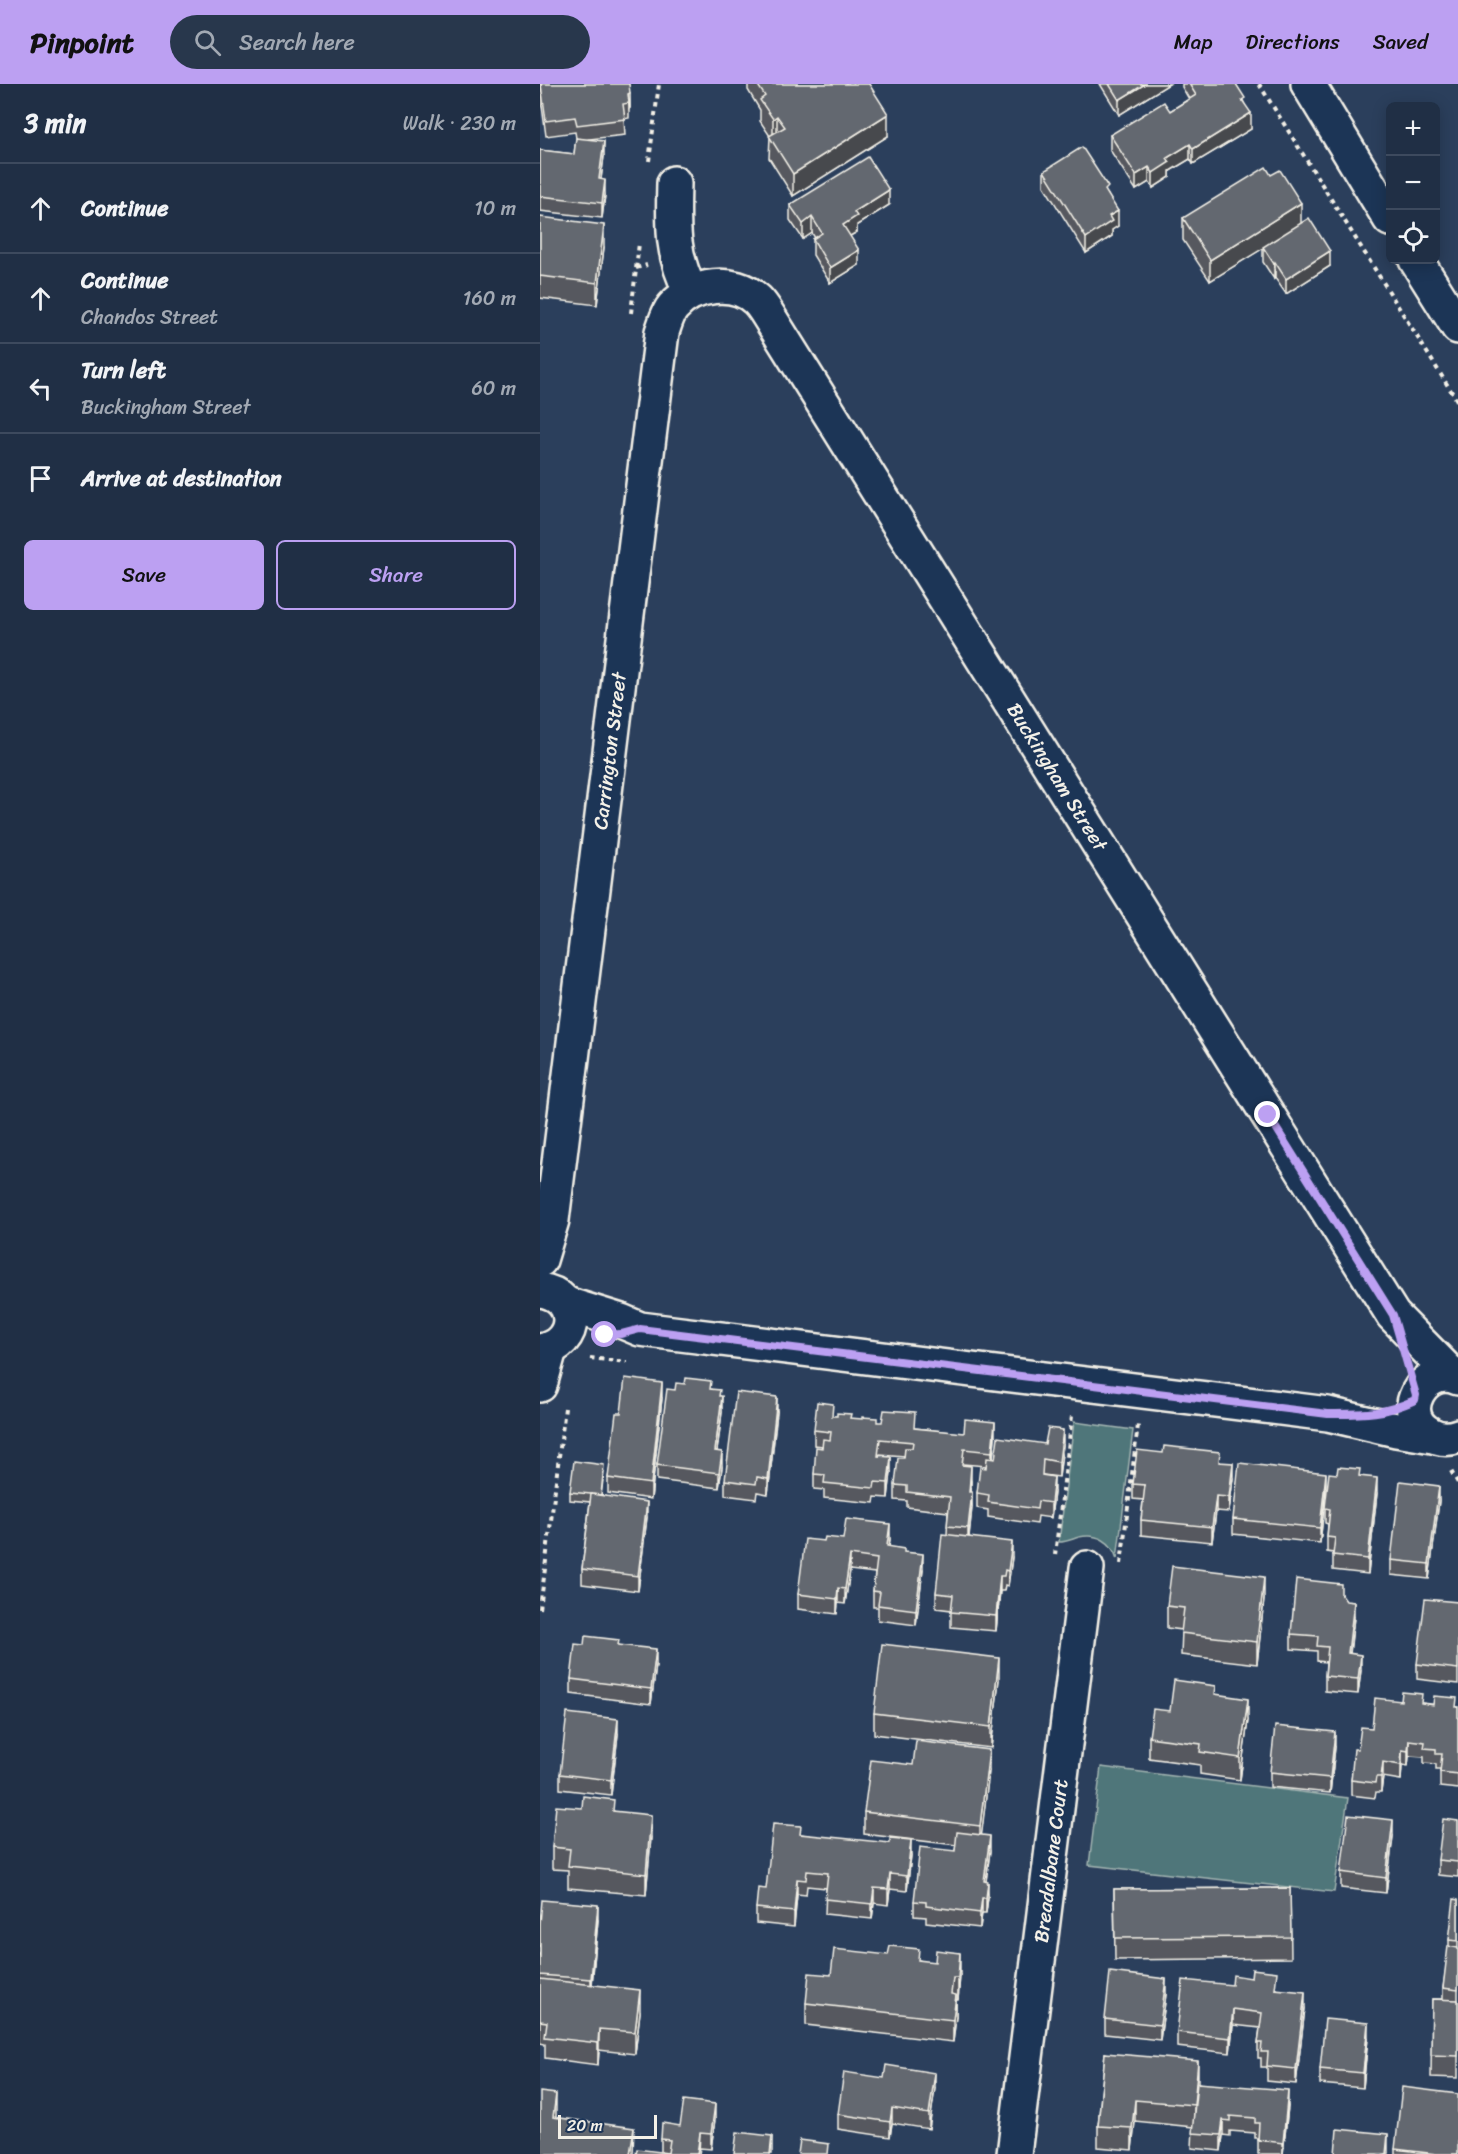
<!DOCTYPE html>
<html lang="en">
<head>
<meta charset="utf-8">
<style>
  body { margin:0; font-family:Sriracha,sans-serif; background:#28374c; color:#f1f3f6 }
  .controls { position:absolute; right:18px; top:18px; display:grid; overflow:hidden; border-radius:9px; box-shadow:0 3px 15px #0003 }
  .controls button { width:54px; height:54px; display:grid; place-items:center; padding:0; border:0; border-bottom:2px solid #3d4a5e; background:#202f45; color:#f1f3f6; font:30px sans-serif }
  .scale { position:absolute; left:18px; bottom:15px; width:99px; box-sizing:border-box; padding-left:6px; border:3px solid #f4f1e8; border-top:0; font-size:16px; line-height:21px; white-space:nowrap; color:#f4f1e8; -webkit-text-stroke:4px #1d3557; paint-order:stroke }
  .stop { position:absolute; width:18px; height:18px; margin:-14px; border:4px solid #bca0f2; border-radius:50%; background:#fff }
  .stop.end { background:#bca0f2; border-color:#fff; box-shadow:0 2px 6px #0008 }
  .list { margin:0; padding:0; list-style:none }
  h2 { display:flex; justify-content:space-between; align-items:center; height:78px; margin:0; padding:0 24px; font-size:26px }
  h2 small { font-size:20px; font-weight:400; color:#a2a9b3 }
  .list li { display:grid; grid-template-columns:39px 1fr auto; gap:18px; align-items:center; box-sizing:border-box; height:90px; padding:0 24px; border-top:2px solid #3d4a5e }
  .list b { display:block; font-size:22px; white-space:nowrap }
  .list p { margin:0; font-size:20px; white-space:nowrap; color:#a2a9b3 }
  .list em { font-size:20px; font-style:normal; color:#a2a9b3 }
  .actions { display:flex; gap:12px; padding:18px 24px }
  .actions a { flex:1; padding:14px 0; border:2px solid #bca0f2; border-radius:9px; text-align:center; font-size:21px; color:#bca0f2 }
  .actions .main { background:#bca0f2; color:#111 }
  .icon { flex:none; width:33px; height:33px; fill:none; stroke:currentColor; stroke-width:2; stroke-linecap:round; stroke-linejoin:round }
  .map { position:relative; flex:none; width:918px; height:2070px; overflow:hidden }
  header { display:flex; align-items:center; gap:36px; box-sizing:border-box; height:84px; padding:0 30px; background:#bca0f2; color:#111 }
  header strong { font-size:28px }
  nav { display:flex; gap:33px; margin-inline-start:auto; font-size:21px }
  .search { width:420px; height:54px; background:#28374c; display:flex; align-items:center; gap:15px; box-sizing:border-box; padding:0 21px; border-radius:33px; color:#a2a9b3; font-size:22px }
  main { display:flex }
  aside { flex:1; background:#202f45 }
  .map>svg:first-child { display:block }
</style>
</head>
<body>
<header>
<strong>Pinpoint</strong>
<div class="search"><svg class="icon" aria-label="search" viewBox="0 0 24 24"><circle cx="10" cy="10" r="6"/><path d="M15 15l6 6"/></svg>Search here</div>
<nav><a>Map</a><a>Directions</a><a>Saved</a></nav>
</header>
<main>
<aside>
<h2>3 min<small>Walk · 230 m</small></h2>
<ul class="list">
<li><svg class="icon" aria-label="ahead" viewBox="0 0 24 24"><path d="M12 20V5M6 11l6-6 6 6"/></svg><div><b>Continue</b></div><em>10 m</em></li>
<li><svg class="icon" aria-label="ahead" viewBox="0 0 24 24"><path d="M12 20V5M6 11l6-6 6 6"/></svg><div><b>Continue</b><p>Chandos Street</p></div><em>160 m</em></li>
<li><svg class="icon" aria-label="left" viewBox="0 0 24 24"><path d="M17 20v-9H6M10 6l-5 5 5 5"/></svg><div><b>Turn left</b><p>Buckingham Street</p></div><em>60 m</em></li>
<li><svg class="icon" aria-label="arrive" viewBox="0 0 24 24"><path d="M6 21V4h12l-3 4 3 4H6"/></svg><div><b>Arrive at destination</b></div></li>
</ul>
<div class="actions"><a class="main">Save</a><a>Share</a></div>
</aside>
<div class="map">
<svg width="918" height="2070" viewBox="0 0 918 2070">
  <rect width="100%" height="100%" fill="#2b3f5c"/>
  <filter id="ink" filterUnits="userSpaceOnUse"><feTurbulence type="fractalNoise" baseFrequency=".0167" numOctaves="2"/><feDisplacementMap in="SourceGraphic" scale="12" xChannelSelector="R" yChannelSelector="G"/><feConvolveMatrix kernelMatrix="1 2 1 2 8 2 1 2 1" color-interpolation-filters="sRGB"/></filter>
  <g filter="url(#ink)">
    <g fill="#4f767a" stroke="#a2b4b1" stroke-width="1.5">
      <path d="M 534,1338 L 593,1346 L 577,1475 C 572,1457 557,1449 539,1453 C 532,1455 527,1458 519,1458 Z"/>
      <path d="M 561,1683 L 808,1714 L 794,1808 L 549,1781 Z"/>
    </g>
    <g fill="none" stroke-linecap="round" stroke-linejoin="round">
      <defs>
        <g id="minor">
          <path d="M 768,0 L 850,135"/>
          <path d="M 134,99 C 133,141 131,170 151,208"/>
          <path d="M 876,176 L 918,243"/>
          <path d="M 0,1176 L 12,1136 L 122,248 C 125,240 127,230 133,223 C 153,200 194,194 217,216 C 221,220 225,226 228,231 L 853,1231 L 912,1291"/>
          <path d="M 0,1206 C 40,1211 40,1260 0,1267"/>
          <path d="M 26,1220 L 81,1237 L 100,1245 L 788,1330 L 856,1346 L 893,1352"/>
          <path d="M 918,1294 C 882,1279 855,1332 890,1350 C 899,1355 908,1356 918,1352"/>
          <path d="M 0,1301 L 10,1265"/>
          <path d="M 474,2070 L 547,1484"/>
        </g>
      </defs>
      <use href="#minor" stroke="#f4f1e8" stroke-width="38"/>
      <g stroke="#f4f1e8" stroke-width="4" stroke-dasharray="4.5 4.5" stroke-linecap="butt">
        <path d="M 719,0 L 918,318"/>
        <path d="M 109,77 L 119,0"/>
        <path d="M 96,184 L 107,181"/>
        <path d="M 91,229 L 99,159"/>
        <path d="M 50,1274 L 87,1278"/>
        <path d="M 911,1387 L 918,1399"/>
        <path d="M 515,1471 L 532,1332"/>
        <path d="M 581,1480 L 598,1341"/>
        <path d="M 0,1525 L 25,1324"/>
      </g>
      <use href="#minor" stroke="#1d3557" stroke-width="33"/>
    </g>
    <g fill="#56595f" stroke="#f4f1e8" stroke-width="1.5">
      <path d="M 0,0 L 89,0 L 90,24 L 89,25 L 89,34 L 84,35 L 85,51 L 49,55 L 64,72 L 61,95 L 65,111 L 62,134 L 0,127 L 0,66 L 34,70 L 36,54 L 35,48 L 6,52 L 0,7 Z"/>
      <path d="M 208,0 L 329,0 L 348,52 L 253,112 L 229,74 L 230,52 L 220,37 L 220,26 L 208,6 Z"/>
      <path d="M 560,0 L 629,0 L 579,31 Z"/>
      <path d="M 642,0 L 696,0 L 705,21 L 711,45 L 653,80 L 650,75 L 630,87 L 630,93 L 613,104 L 609,98 L 596,106 L 570,66 L 570,51 L 630,27 L 649,15 L 642,3 Z"/>
      <path d="M 504,87 L 568,111 L 578,142 L 572,146 L 572,152 L 546,169 L 504,102 Z"/>
      <path d="M 250,121 L 349,121 L 317,141 L 317,148 L 310,152 L 319,181 L 290,199 L 273,171 L 273,155 L 275,154 L 272,149 L 263,155 L 250,136 Z"/>
      <path d="M 0,133 L 64,163 L 57,221 L 0,214 Z"/>
      <path d="M 643,134 L 761,140 L 790,182 L 746,210 L 735,194 L 734,195 L 723,178 L 723,164 L 670,197 L 643,156 Z"/>
      <path d="M 171,1305 L 180,1312 L 182,1328 L 177,1367 L 182,1383 L 179,1404 L 117,1396 L 117,1381 L 135,1306 Z"/>
      <path d="M 122,1314 L 111,1415 L 68,1409 L 68,1394 L 81,1329 Z"/>
      <path d="M 237,1328 L 228,1410 L 217,1408 L 216,1415 L 185,1411 L 185,1396 Z"/>
      <path d="M 293,1332 L 375,1344 L 455,1353 L 453,1375 L 455,1375 L 523,1361 L 519,1393 L 503,1391 L 514,1408 L 511,1434 L 498,1432 L 497,1440 L 448,1433 L 448,1426 L 437,1424 L 437,1409 L 446,1382 L 424,1380 L 431,1397 L 431,1408 L 432,1423 L 429,1453 L 472,1473 L 468,1502 L 465,1501 L 464,1507 L 460,1507 L 456,1547 L 411,1543 L 411,1526 L 396,1524 L 396,1509 L 407,1451 L 408,1428 L 367,1423 L 367,1417 L 355,1416 L 355,1401 L 364,1372 L 340,1370 L 339,1372 L 351,1388 L 348,1414 L 335,1413 L 334,1419 L 284,1414 L 284,1406 L 274,1405 L 274,1390 L 282,1362 L 274,1361 L 274,1346 Z"/>
      <path d="M 680,1378 L 693,1394 L 689,1428 L 676,1427 L 672,1458 L 601,1451 L 601,1436 L 603,1416 L 593,1415 L 593,1400 Z"/>
      <path d="M 64,1388 L 61,1412 L 107,1433 L 98,1507 L 42,1500 L 42,1485 L 50,1418 L 30,1416 L 30,1408 Z"/>
      <path d="M 820,1392 L 837,1409 L 828,1490 L 793,1486 L 793,1469 L 787,1468 L 787,1453 L 788,1440 L 785,1439 L 785,1424 Z"/>
      <path d="M 786,1404 L 780,1459 L 693,1450 L 693,1435 Z"/>
      <path d="M 899,1417 L 889,1495 L 851,1491 L 851,1476 Z"/>
      <path d="M 303,1455 L 350,1455 L 349,1463 L 364,1468 L 383,1485 L 376,1541 L 338,1536 L 338,1523 L 333,1523 L 333,1507 L 335,1489 L 310,1486 L 305,1520 L 298,1519 L 297,1530 L 258,1525 L 258,1510 L 284,1457 Z"/>
      <path d="M 801,1511 L 814,1533 L 810,1570 L 821,1586 L 818,1610 L 785,1607 L 785,1592 L 786,1578 L 777,1577 L 777,1567 L 751,1565 L 751,1550 Z"/>
      <path d="M 724,1515 L 717,1580 L 641,1571 L 642,1546 L 627,1544 L 627,1522 Z"/>
      <path d="M 918,1518 L 918,1600 L 877,1595 L 877,1580 Z"/>
      <path d="M 44,1561 L 79,1561 L 116,1581 L 111,1620 L 31,1610 L 31,1595 Z"/>
      <path d="M 459,1595 L 451,1664 L 334,1650 L 334,1629 Z"/>
      <path d="M 676,1610 L 708,1636 L 700,1696 L 660,1690 L 660,1681 L 609,1674 L 609,1653 L 630,1627 Z"/>
      <path d="M 882,1619 L 918,1623 L 918,1705 L 900,1703 L 900,1685 L 896,1685 L 896,1680 L 884,1679 L 884,1673 L 869,1672 L 868,1682 L 862,1681 L 861,1696 L 843,1693 L 841,1708 L 836,1708 L 835,1714 L 811,1711 L 811,1696 L 818,1665 L 832,1644 Z"/>
      <path d="M 78,1650 L 71,1711 L 20,1705 L 20,1690 Z"/>
      <path d="M 795,1663 L 790,1709 L 730,1703 L 730,1688 Z"/>
      <path d="M 373,1681 L 449,1687 L 441,1751 L 450,1767 L 446,1797 L 448,1813 L 446,1829 L 442,1829 L 440,1844 L 386,1838 L 386,1833 L 374,1832 L 374,1817 L 415,1767 L 416,1761 L 324,1750 L 324,1728 Z"/>
      <path d="M 74,1727 L 111,1753 L 106,1811 L 28,1804 L 28,1786 L 12,1785 L 12,1763 Z"/>
      <path d="M 918,1737 L 918,1793 L 898,1791 L 898,1776 Z"/>
      <path d="M 261,1750 L 371,1771 L 367,1807 L 350,1805 L 348,1821 L 334,1819 L 332,1835 L 285,1830 L 286,1804 L 267,1802 L 266,1811 L 257,1810 L 254,1843 L 216,1839 L 216,1824 Z"/>
      <path d="M 853,1752 L 846,1809 L 801,1804 L 801,1788 Z"/>
      <path d="M 750,1804 L 751,1874 L 575,1876 L 574,1805 Z"/>
      <path d="M 918,1816 L 918,1994 L 891,1993 L 892,1915 L 903,1915 L 903,1904 L 909,1863 L 909,1856 Z"/>
      <path d="M 58,1836 L 52,1901 L 100,1928 L 95,1970 L 59,1966 L 58,1981 L 5,1974 L 5,1960 L 0,1959 L 0,1840 Z"/>
      <path d="M 379,1876 L 420,1891 L 418,1916 L 416,1916 L 416,1932 L 413,1958 L 266,1941 L 266,1919 L 291,1891 Z"/>
      <path d="M 692,1901 L 737,1905 L 765,1924 L 756,2000 L 727,1997 L 727,1983 L 721,1983 L 721,1974 L 718,1974 L 718,1959 L 720,1944 L 693,1941 L 690,1969 L 637,1963 L 637,1948 Z"/>
      <path d="M 626,1910 L 620,1956 L 565,1950 L 565,1935 Z"/>
      <path d="M 828,1954 L 823,2004 L 780,2000 L 780,1985 Z"/>
      <path d="M 565,1969 L 658,1999 L 748,2022 L 743,2070 L 718,2070 L 718,2054 L 715,2054 L 715,2049 L 690,2047 L 690,2052 L 683,2051 L 681,2067 L 652,2064 L 653,2043 L 595,2037 L 592,2066 L 558,2063 L 558,2042 Z"/>
      <path d="M 395,2004 L 389,2045 L 352,2039 L 350,2053 L 298,2045 L 298,2030 Z"/>
      <path d="M 175,2035 L 171,2065 L 160,2064 L 159,2070 L 96,2070 L 121,2068 L 121,2055 L 140,2042 Z"/>
      <path d="M 855,2065 L 918,2070 L 855,2070 Z"/>
    </g>
    <g fill="#46494e" stroke="#f4f1e8" stroke-width="1.5">
      <path d="M 605,0 L 629,0 L 579,31 L 579,16 Z"/>
      <path d="M 90,9 L 90,24 L 89,25 L 88,10 Z"/>
      <path d="M 711,29 L 711,45 L 653,80 L 653,65 Z"/>
      <path d="M 348,30 L 348,52 L 253,112 L 253,90 Z"/>
      <path d="M 237,32 L 237,53 L 233,57 L 233,35 Z"/>
      <path d="M 64,57 L 64,72 L 59,110 L 59,95 Z"/>
      <path d="M 650,60 L 650,75 L 630,87 L 630,93 L 613,104 L 613,89 L 627,74 Z"/>
      <path d="M 609,83 L 609,98 L 596,106 L 596,91 Z"/>
      <path d="M 65,96 L 65,111 L 62,134 L 62,119 Z"/>
      <path d="M 349,106 L 349,121 L 317,141 L 317,148 L 303,156 L 303,141 L 314,128 Z"/>
      <path d="M 761,119 L 761,141 L 670,197 L 670,176 Z"/>
      <path d="M 578,127 L 578,142 L 572,146 L 572,152 L 546,169 L 546,154 L 569,132 Z"/>
      <path d="M 272,133 L 272,149 L 263,155 L 263,140 Z"/>
      <path d="M 64,141 L 64,163 L 57,221 L 57,199 Z"/>
      <path d="M 319,166 L 319,181 L 290,199 L 290,184 Z"/>
      <path d="M 790,167 L 790,182 L 746,210 L 746,195 Z"/>
      <path d="M 735,178 L 735,194 L 734,195 L 734,180 Z"/>
      <path d="M 122,1299 L 122,1314 L 111,1415 L 111,1400 Z"/>
      <path d="M 182,1312 L 182,1328 L 175,1382 L 175,1367 Z"/>
      <path d="M 237,1313 L 237,1328 L 228,1410 L 228,1395 Z"/>
      <path d="M 455,1338 L 455,1353 L 452,1383 L 452,1368 Z"/>
      <path d="M 523,1346 L 523,1361 L 519,1393 L 519,1378 Z"/>
      <path d="M 182,1368 L 182,1383 L 179,1404 L 179,1389 Z"/>
      <path d="M 351,1373 L 351,1388 L 348,1414 L 348,1399 Z"/>
      <path d="M 693,1379 L 693,1394 L 689,1428 L 689,1413 Z"/>
      <path d="M 431,1382 L 431,1397 L 429,1423 L 429,1408 Z"/>
      <path d="M 786,1389 L 786,1404 L 780,1459 L 780,1444 Z"/>
      <path d="M 514,1393 L 514,1408 L 511,1434 L 511,1419 Z"/>
      <path d="M 837,1394 L 837,1409 L 828,1490 L 828,1475 Z"/>
      <path d="M 899,1402 L 899,1417 L 889,1495 L 889,1480 Z"/>
      <path d="M 432,1408 L 432,1423 L 428,1460 L 428,1444 Z"/>
      <path d="M 676,1412 L 676,1427 L 672,1458 L 672,1443 Z"/>
      <path d="M 107,1418 L 107,1433 L 98,1507 L 98,1492 Z"/>
      <path d="M 350,1440 L 350,1455 L 347,1478 L 347,1462 Z"/>
      <path d="M 472,1458 L 472,1473 L 468,1502 L 468,1487 Z"/>
      <path d="M 383,1470 L 383,1485 L 376,1541 L 376,1526 Z"/>
      <path d="M 310,1471 L 310,1486 L 305,1520 L 305,1505 Z"/>
      <path d="M 460,1492 L 460,1507 L 456,1547 L 456,1532 Z"/>
      <path d="M 724,1493 L 724,1515 L 717,1580 L 717,1558 Z"/>
      <path d="M 298,1504 L 298,1519 L 297,1530 L 297,1515 Z"/>
      <path d="M 814,1518 L 814,1533 L 808,1584 L 808,1569 Z"/>
      <path d="M 116,1565 L 116,1581 L 111,1620 L 111,1605 Z"/>
      <path d="M 821,1571 L 821,1586 L 818,1610 L 818,1595 Z"/>
      <path d="M 459,1574 L 459,1595 L 451,1664 L 451,1643 Z"/>
      <path d="M 708,1615 L 708,1636 L 700,1696 L 700,1674 Z"/>
      <path d="M 78,1635 L 78,1650 L 71,1711 L 71,1696 Z"/>
      <path d="M 795,1648 L 795,1663 L 790,1709 L 790,1694 Z"/>
      <path d="M 869,1656 L 869,1672 L 868,1682 L 868,1667 Z"/>
      <path d="M 449,1666 L 449,1687 L 440,1764 L 440,1742 Z"/>
      <path d="M 862,1666 L 862,1681 L 861,1696 L 861,1681 Z"/>
      <path d="M 843,1678 L 843,1693 L 841,1708 L 841,1693 Z"/>
      <path d="M 111,1731 L 111,1753 L 106,1811 L 106,1790 Z"/>
      <path d="M 853,1736 L 853,1752 L 846,1809 L 846,1794 Z"/>
      <path d="M 450,1752 L 450,1767 L 444,1812 L 444,1797 Z"/>
      <path d="M 371,1756 L 371,1771 L 367,1807 L 367,1792 Z"/>
      <path d="M 350,1790 L 350,1805 L 348,1821 L 348,1805 Z"/>
      <path d="M 257,1795 L 257,1810 L 254,1843 L 254,1828 Z"/>
      <path d="M 448,1798 L 448,1813 L 446,1829 L 446,1814 Z"/>
      <path d="M 334,1804 L 334,1819 L 332,1835 L 332,1820 Z"/>
      <path d="M 442,1814 L 442,1829 L 440,1844 L 440,1829 Z"/>
      <path d="M 58,1821 L 58,1836 L 51,1910 L 51,1895 Z"/>
      <path d="M 420,1869 L 420,1891 L 418,1916 L 418,1894 Z"/>
      <path d="M 626,1895 L 626,1910 L 620,1956 L 620,1941 Z"/>
      <path d="M 100,1906 L 100,1928 L 95,1970 L 95,1948 Z"/>
      <path d="M 765,1908 L 765,1924 L 756,2000 L 756,1985 Z"/>
      <path d="M 416,1911 L 416,1932 L 413,1958 L 413,1936 Z"/>
      <path d="M 693,1925 L 693,1941 L 690,1969 L 690,1954 Z"/>
      <path d="M 828,1939 L 828,1954 L 823,2004 L 823,1989 Z"/>
      <path d="M 59,1945 L 59,1966 L 58,1981 L 58,1959 Z"/>
      <path d="M 658,1977 L 658,1999 L 654,2043 L 654,2021 Z"/>
      <path d="M 395,1989 L 395,2004 L 389,2045 L 389,2030 Z"/>
      <path d="M 748,2006 L 748,2022 L 743,2070 L 743,2059 Z"/>
      <path d="M 16,2010 L 16,2031 L 13,2055 L 13,2033 Z"/>
      <path d="M 595,2016 L 595,2037 L 592,2066 L 592,2044 Z"/>
      <path d="M 175,2020 L 175,2035 L 171,2065 L 171,2050 Z"/>
      <path d="M 352,2024 L 352,2039 L 350,2053 L 350,2038 Z"/>
      <path d="M 683,2036 L 683,2051 L 681,2067 L 681,2051 Z"/>
      <path d="M 94,2044 L 93,2070 L 90,2070 Z"/>
      <path d="M 160,2049 L 159,2070 L 157,2070 Z"/>
      <path d="M 848,2050 L 848,2070 L 846,2070 Z"/>
      <path d="M 232,2052 L 232,2070 L 230,2070 Z"/>
    </g>
    <g fill="#64686f" stroke="#f4f1e8" stroke-width="1.5">
      <path d="M 1,0 L 89,0 L 90,9 L 88,10 L 89,19 L 83,20 L 85,35 L 37,41 L 35,33 L 6,37 Z"/>
      <path d="M 217,0 L 329,0 L 348,30 L 253,90 L 229,52 L 245,43 L 237,32 L 233,35 L 220,16 L 225,12 Z"/>
      <path d="M 569,0 L 605,0 L 579,16 Z"/>
      <path d="M 649,0 L 696,0 L 705,14 L 702,16 L 711,29 L 653,65 L 650,60 L 627,74 L 630,78 L 613,89 L 609,83 L 596,91 L 570,51 L 624,18 L 630,27 L 656,11 Z"/>
      <path d="M 36,54 L 64,57 L 59,95 L 65,96 L 62,119 L 0,112 L 0,66 L 34,70 Z"/>
      <path d="M 542,63 L 568,103 L 565,106 L 578,127 L 569,132 L 572,137 L 546,154 L 504,87 Z"/>
      <path d="M 328,73 L 349,106 L 314,128 L 317,132 L 303,141 L 319,166 L 290,184 L 273,155 L 282,149 L 272,133 L 263,140 L 250,121 Z"/>
      <path d="M 726,83 L 731,91 L 740,86 L 761,119 L 670,176 L 643,134 Z"/>
      <path d="M 0,133 L 64,141 L 57,199 L 0,192 Z"/>
      <path d="M 769,134 L 790,167 L 746,195 L 735,178 L 734,180 L 723,163 Z"/>
      <path d="M 85,1294 L 122,1299 L 111,1400 L 68,1394 L 76,1329 L 81,1329 Z"/>
      <path d="M 146,1294 L 171,1297 L 170,1305 L 180,1306 L 179,1312 L 182,1312 L 175,1367 L 182,1368 L 179,1389 L 117,1381 L 127,1305 L 135,1306 L 136,1299 L 145,1300 Z"/>
      <path d="M 196,1308 L 237,1313 L 228,1395 L 217,1393 L 216,1400 L 185,1396 Z"/>
      <path d="M 277,1318 L 293,1320 L 292,1332 L 297,1332 L 297,1329 L 311,1330 L 310,1334 L 322,1335 L 322,1333 L 337,1334 L 337,1338 L 342,1338 L 344,1326 L 375,1328 L 374,1344 L 424,1349 L 425,1335 L 455,1338 L 452,1368 L 424,1365 L 422,1381 L 431,1382 L 429,1408 L 432,1408 L 428,1444 L 407,1442 L 410,1413 L 367,1408 L 367,1402 L 355,1401 L 358,1374 L 364,1374 L 365,1364 L 372,1364 L 373,1358 L 340,1355 L 338,1372 L 351,1373 L 348,1399 L 335,1398 L 334,1404 L 284,1399 L 285,1391 L 274,1390 L 276,1363 L 282,1364 L 283,1355 L 290,1356 L 291,1348 L 274,1346 Z"/>
      <path d="M 508,1344 L 523,1346 L 519,1378 L 503,1375 L 502,1391 L 514,1393 L 511,1419 L 498,1417 L 497,1425 L 448,1418 L 449,1411 L 437,1409 L 440,1383 L 446,1384 L 447,1374 L 455,1375 L 458,1353 L 505,1360 Z"/>
      <path d="M 624,1362 L 680,1368 L 679,1378 L 693,1379 L 689,1413 L 676,1412 L 672,1443 L 601,1436 L 605,1401 L 593,1400 L 597,1366 L 623,1369 Z"/>
      <path d="M 34,1377 L 64,1381 L 61,1411 L 30,1408 Z"/>
      <path d="M 699,1379 L 786,1389 L 780,1444 L 693,1435 Z"/>
      <path d="M 798,1383 L 820,1385 L 819,1392 L 837,1394 L 828,1475 L 793,1471 L 795,1454 L 787,1453 L 790,1425 L 785,1424 L 789,1389 L 797,1390 Z"/>
      <path d="M 860,1397 L 899,1402 L 889,1480 L 851,1476 Z"/>
      <path d="M 51,1410 L 107,1418 L 98,1492 L 42,1485 Z"/>
      <path d="M 306,1435 L 350,1440 L 347,1462 L 364,1465 L 364,1468 L 383,1470 L 376,1526 L 338,1521 L 340,1508 L 333,1507 L 337,1475 L 310,1471 L 305,1505 L 298,1504 L 297,1515 L 258,1510 L 265,1455 L 284,1457 L 285,1453 L 303,1455 Z"/>
      <path d="M 402,1450 L 472,1458 L 468,1487 L 465,1486 L 464,1492 L 460,1492 L 456,1532 L 411,1528 L 413,1511 L 396,1509 Z"/>
      <path d="M 632,1482 L 724,1493 L 717,1558 L 641,1549 L 644,1524 L 627,1522 Z"/>
      <path d="M 756,1495 L 801,1500 L 801,1510 L 806,1517 L 814,1518 L 808,1569 L 821,1571 L 818,1595 L 785,1592 L 788,1563 L 777,1562 L 778,1552 L 751,1550 Z"/>
      <path d="M 885,1515 L 918,1518 L 918,1585 L 877,1580 Z"/>
      <path d="M 45,1552 L 79,1556 L 78,1561 L 116,1565 L 111,1605 L 31,1595 L 35,1560 L 44,1561 Z"/>
      <path d="M 342,1560 L 459,1574 L 451,1643 L 334,1629 Z"/>
      <path d="M 634,1596 L 676,1602 L 675,1610 L 708,1615 L 700,1674 L 660,1668 L 661,1660 L 609,1653 L 613,1625 L 630,1627 Z"/>
      <path d="M 862,1608 L 882,1610 L 881,1619 L 893,1621 L 894,1612 L 917,1614 L 916,1623 L 918,1623 L 918,1690 L 900,1688 L 902,1670 L 896,1670 L 896,1665 L 884,1664 L 885,1658 L 869,1656 L 868,1667 L 862,1666 L 861,1681 L 843,1678 L 841,1693 L 836,1693 L 835,1699 L 811,1696 L 814,1665 L 818,1665 L 821,1643 L 832,1644 L 835,1614 L 861,1617 Z"/>
      <path d="M 27,1629 L 78,1635 L 71,1696 L 20,1690 Z"/>
      <path d="M 735,1642 L 795,1648 L 790,1694 L 730,1688 Z"/>
      <path d="M 376,1657 L 449,1666 L 440,1742 L 324,1728 L 331,1676 L 373,1681 Z"/>
      <path d="M 43,1712 L 74,1716 L 73,1727 L 111,1731 L 106,1790 L 28,1782 L 30,1765 L 12,1763 L 16,1722 L 42,1724 Z"/>
      <path d="M 808,1731 L 853,1736 L 846,1794 L 801,1788 Z"/>
      <path d="M 903,1735 L 918,1737 L 918,1778 L 898,1776 Z"/>
      <path d="M 233,1740 L 261,1742 L 260,1750 L 350,1759 L 350,1754 L 371,1756 L 367,1792 L 350,1790 L 348,1805 L 334,1804 L 332,1820 L 285,1815 L 288,1789 L 267,1787 L 266,1796 L 257,1795 L 254,1828 L 216,1824 L 218,1804 L 226,1805 Z"/>
      <path d="M 417,1748 L 450,1752 L 444,1797 L 448,1798 L 446,1814 L 442,1814 L 440,1829 L 386,1822 L 386,1818 L 374,1817 L 380,1763 L 415,1767 Z"/>
      <path d="M 750,1804 L 751,1853 L 575,1854 L 574,1805 Z"/>
      <path d="M 914,1815 L 918,1816 L 918,1857 L 909,1856 Z"/>
      <path d="M 2,1816 L 58,1821 L 51,1895 L 0,1891 L 0,1840 Z"/>
      <path d="M 350,1862 L 379,1865 L 378,1876 L 395,1878 L 396,1866 L 420,1869 L 418,1894 L 413,1894 L 411,1910 L 416,1911 L 413,1936 L 266,1919 L 269,1889 L 291,1891 L 294,1865 L 348,1871 Z"/>
      <path d="M 908,1862 L 918,1864 L 918,1906 L 903,1904 Z"/>
      <path d="M 712,1885 L 737,1888 L 735,1905 L 765,1908 L 756,1985 L 727,1982 L 728,1968 L 721,1968 L 722,1959 L 718,1959 L 722,1929 L 693,1925 L 690,1954 L 637,1948 L 643,1896 L 692,1901 L 693,1891 L 711,1894 Z"/>
      <path d="M 570,1888 L 626,1895 L 620,1941 L 565,1935 Z"/>
      <path d="M 0,1895 L 100,1906 L 95,1948 L 59,1945 L 58,1959 L 5,1953 L 7,1938 L 0,1937 Z"/>
      <path d="M 892,1915 L 918,1916 L 918,1972 L 891,1971 Z"/>
      <path d="M 785,1935 L 828,1939 L 823,1989 L 780,1985 Z"/>
      <path d="M 565,1969 L 658,1977 L 654,2021 L 595,2016 L 592,2044 L 558,2042 Z"/>
      <path d="M 346,1981 L 395,1989 L 389,2030 L 352,2024 L 350,2038 L 298,2030 L 304,1988 L 344,1994 Z"/>
      <path d="M 657,1999 L 748,2006 L 743,2059 L 718,2056 L 719,2039 L 715,2039 L 715,2034 L 690,2032 L 690,2037 L 683,2036 L 681,2051 L 652,2049 Z"/>
      <path d="M 862,2003 L 918,2010 L 918,2070 L 897,2070 L 855,2065 Z"/>
      <path d="M 0,2008 L 16,2010 L 13,2033 L 94,2044 L 90,2070 L 0,2070 Z"/>
      <path d="M 144,2016 L 175,2020 L 171,2050 L 160,2049 L 157,2070 L 96,2070 L 97,2065 L 128,2069 L 130,2056 L 121,2055 L 122,2039 L 140,2042 Z"/>
      <path d="M 797,2045 L 848,2050 L 846,2070 L 795,2070 Z"/>
      <path d="M 197,2048 L 232,2052 L 230,2070 L 194,2070 Z"/>
      <path d="M 260,2056 L 289,2060 L 288,2070 L 258,2070 Z"/>
    </g>
  </g>
  <g fill="none" stroke-linecap="round" stroke-linejoin="round" filter="url(#ink)">
    <path stroke="#bca0f2" stroke-width="8" d="M 65,1251 L 81,1250 L 100,1245 L 788,1330 C 823,1330 842,1331 875,1316 L 876,1311 L 853,1231 L 728,1031"/>
  </g>
  <g text-anchor="middle" dominant-baseline="central" stroke-width="4.5" stroke-linejoin="round" paint-order="stroke">
    <g font-size="20" fill="#f4f1e8" stroke="#1d3557">
      <text transform="translate(70 667) rotate(-83)">Carrington Street</text>
      <text transform="translate(517 693) rotate(58)">Buckingham Street</text>
      <text transform="translate(511 1777) rotate(-83)">Breadalbane Court</text>
    </g>
  </g>
</svg>
<div class="controls">
<button>+</button>
<button>−</button>
<button><svg class="icon" aria-label="locate" viewBox="0 0 24 24"><circle cx="12" cy="12" r="6"/><path d="M12 2v4M12 18v4M2 12h4M18 12h4"/></svg></button>
</div>
<div class="scale">20 m</div>
<div class="stop" style="left:65px;top:1251px"></div>
<div class="stop end" style="left:728px;top:1031px"></div>
</div>
</main>
</body>
</html>
